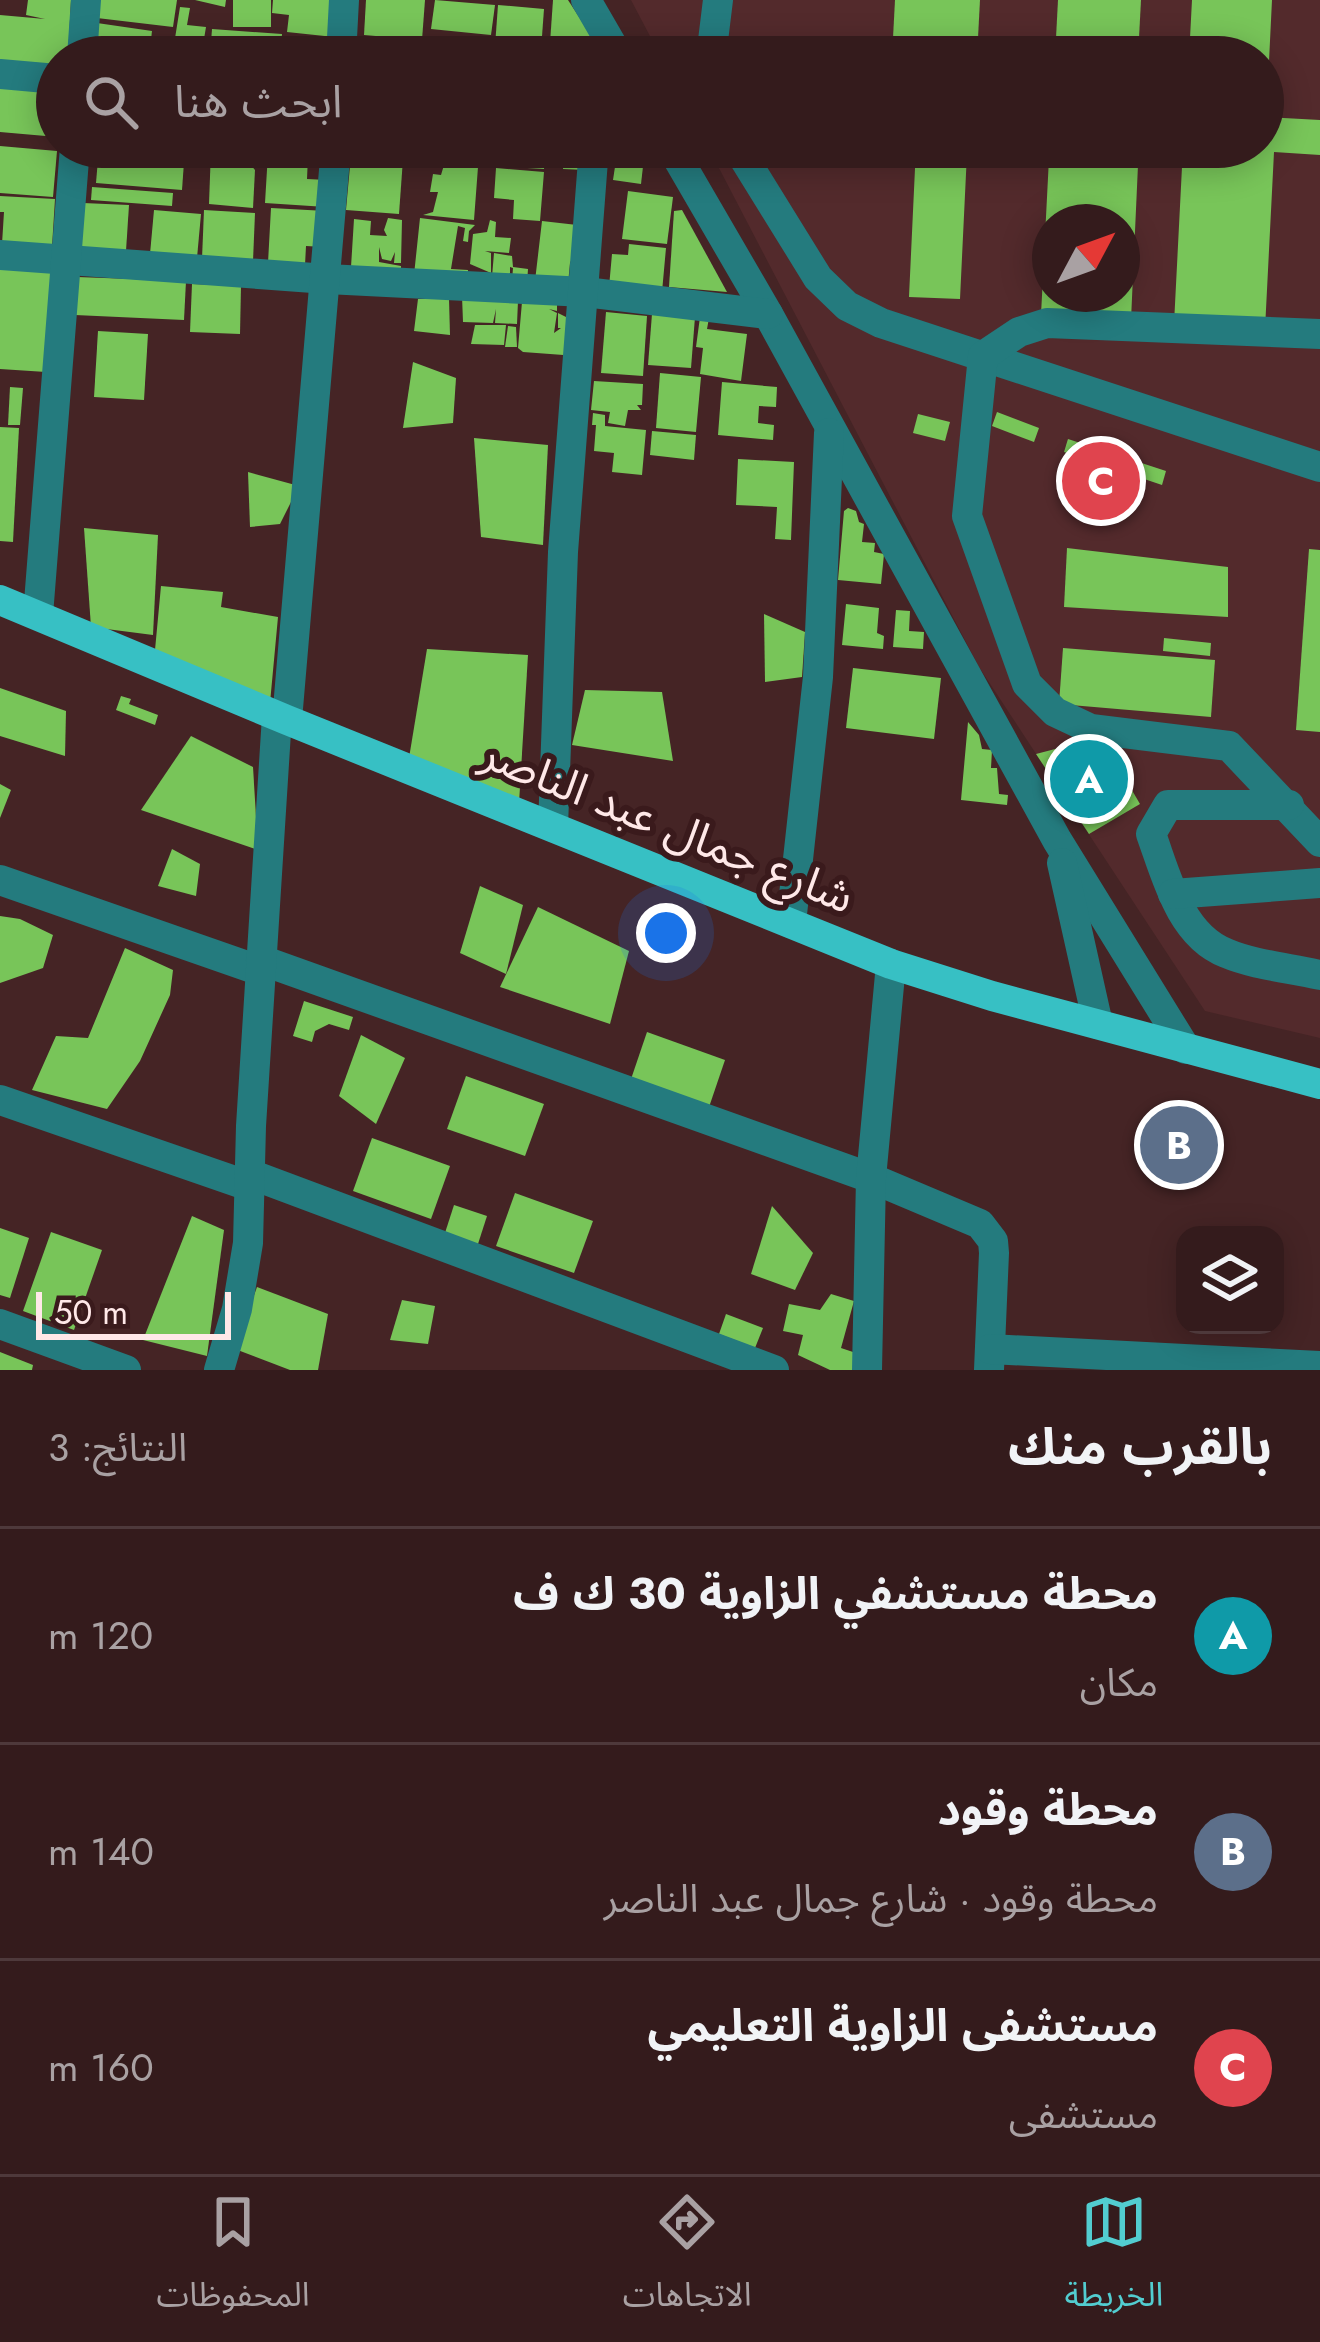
<!DOCTYPE html>
<html lang="ar">
<head>
<meta charset="utf-8">
<style>
  body { margin:0; font-family:Jost,"Noto Sans Arabic",sans-serif; background:#3c2425; color:#f1f3f6; direction:rtl }
  .controls { position:absolute; right:36px; bottom:36px; display:grid; overflow:hidden; border-radius:24px; box-shadow:0 6px 30px #0003 }
  .controls button { width:108px; height:108px; display:grid; place-items:center; padding:0; border:0; border-bottom:3px solid #4e393b; background:#341b1c; color:#f1f3f6; font:60px sans-serif }
  .compass { position:absolute; left:1032px; top:204px; width:108px; height:108px; border-radius:50%; background:#341b1c; box-shadow:0 6px 30px #0003; rotate:49deg }
  .scale { position:absolute; left:36px; bottom:30px; width:195px; box-sizing:border-box; padding-left:12px; border:6px solid #ffe8e8; border-top:0; font-size:33px; line-height:42px; white-space:nowrap; color:#ffe8e8; -webkit-text-stroke:9px #3a1a1c; paint-order:stroke }
  .you { position:absolute; left:666px; top:933px; width:42px; height:42px; margin:-30px; border:9px solid #fff; border-radius:50%; background:#1a73e8; box-shadow:0 0 0 18px #1a73e833 }
  .badge { display:grid; place-items:center; width:78px; height:78px; border-radius:50%; background:#52cdd0; color:#fff; font-size:39px; font-weight:700 }
  .pin { position:absolute; translate:-50% -50%; border:6px solid #fff; box-shadow:0 3px 12px #0006 }
  .list { margin:0; padding:0; list-style:none }
  h2 { display:flex; justify-content:space-between; align-items:center; height:156px; margin:0; padding:0 48px; font-size:51px }
  h2 small { font-size:39px; font-weight:400; color:#a9a1a3 }
  .list li { display:grid; grid-template-columns:78px 1fr auto; gap:36px; align-items:center; box-sizing:border-box; height:216px; padding:0 48px; border-top:3px solid #4e393b }
  .list b { display:block; font-size:45px; white-space:nowrap }
  .list p { margin:0; font-size:39px; white-space:nowrap; color:#a9a1a3 }
  .list em { font-size:39px; font-style:normal; color:#a9a1a3 }
  .icon { flex:none; width:66px; height:66px; fill:none; stroke:currentColor; stroke-width:2; stroke-linecap:round; stroke-linejoin:round }
  .map { position:relative; flex:none; width:1320px; height:1370px; overflow:hidden; direction:ltr }
  .search { position:absolute; background:#341b1c; box-shadow:0 6px 30px #0003; left:36px; right:36px; top:36px; height:132px; display:flex; align-items:center; gap:30px; box-sizing:border-box; padding:0 42px; border-radius:66px; color:#a9a1a3; font-size:45px }
  .sheet { height:804px; background:#341b1c }
  nav { display:flex; justify-content:space-around; align-items:center; box-sizing:border-box; height:168px; border-top:3px solid #4e393b; background:#341b1c; font-size:33px; color:#a9a1a3 }
  nav a { display:grid; justify-items:center; gap:6px }
  nav .on { color:#52cdd0 }
  .map>svg:first-child { display:block }
</style>
</head>
<body>
<div class="map">
<svg width="1320" height="1370" viewBox="0 0 1320 1370">
  <rect width="100%" height="100%" fill="#452425"/>
  <path fill="#532a2c" fill-rule="evenodd" d="M 631,0 L 1320,0 L 1320,1038 L 1205,1011 L 979,667 L 708,147 L 1263,147 L 1263,57 L 661,57 ZM 1050,222 L 1122,222 L 1122,294 L 1050,294 Z"/>
  <g fill="#78c559" fill-rule="evenodd">
    <path d="M 28,0 L 71,0 L 68,57 L 57,57 L 57,70 L 0,65 L 0,15 L 45,19 L 26,15 Z"/>
    <path d="M 100,0 L 177,0 L 173,27 L 97,18 Z"/>
    <path d="M 195,0 L 226,0 L 225,7 Z"/>
    <rect x="233" y="0" width="38" height="27"/>
    <path d="M 273,0 L 337,0 L 334,37 L 287,32 L 289,15 L 272,13 Z"/>
    <path d="M 366,0 L 425,0 L 422,40 L 364,35 Z"/>
    <path d="M 435,0 L 495,5 L 491,35 L 431,29 Z"/>
    <path d="M 553,0 L 568,0 L 596,43 L 595,57 L 549,57 Z"/>
    <path d="M 895,0 L 980,0 L 977,57 L 892,57 Z"/>
    <path d="M 1058,0 L 1141,0 L 1138,57 L 1055,57 Z"/>
    <path d="M 1192,0 L 1272,0 L 1267,102 L 1263,101 L 1263,57 L 1189,57 Z"/>
    <path d="M 498,5 L 544,9 L 541,50 L 495,46 Z"/>
    <path d="M 180,7 L 190,8 L 187,25 L 206,27 L 201,57 L 172,57 Z"/>
    <path d="M 97,23 L 152,31 L 149,57 L 92,57 Z"/>
    <path d="M 212,29 L 282,34 L 280,57 L 210,57 Z"/>
    <path d="M 483,49 L 536,54 L 536,57 L 483,57 Z"/>
    <path d="M 57,82 L 57,137 L 0,132 L 0,84 Z"/>
    <path d="M 1263,117 L 1320,120 L 1320,155 L 1274,152 L 1265,329 L 1174,324 L 1182,167 L 1138,165 L 1131,320 L 1041,315 L 1049,158 L 967,153 L 960,299 L 909,297 L 916,147 L 1263,147 ZM 1050,222 L 1122,222 L 1122,294 L 1050,294 Z"/>
    <path d="M 0,146 L 57,151 L 53,197 L 0,193 Z"/>
    <path d="M 99,147 L 185,148 L 182,190 L 96,183 Z"/>
    <path d="M 476,147 L 524,147 L 522,168 L 474,162 Z"/>
    <path d="M 529,147 L 558,147 L 557,156 L 545,154 L 544,169 L 527,168 Z"/>
    <path d="M 564,147 L 586,147 L 585,170 L 563,169 Z"/>
    <path d="M 618,147 L 645,149 L 641,184 L 613,180 Z"/>
    <path d="M 768,147 L 833,147 L 833,157 L 768,153 Z"/>
    <path d="M 211,149 L 238,150 L 255,170 L 253,208 L 209,204 Z"/>
    <path d="M 268,153 L 308,156 L 307,179 L 327,180 L 326,207 L 265,203 Z"/>
    <path d="M 351,155 L 403,159 L 399,214 L 346,210 Z"/>
    <path d="M 444,165 L 478,167 L 474,220 L 423,215 L 433,212 L 438,192 L 430,192 L 433,174 L 441,175 Z"/>
    <path d="M 496,168 L 544,172 L 540,221 L 513,219 L 514,200 L 494,198 Z"/>
    <path d="M 92,187 L 173,193 L 172,206 L 91,200 Z"/>
    <path d="M 628,191 L 673,197 L 667,244 L 622,239 Z"/>
    <path d="M 0,196 L 55,199 L 52,247 L 2,244 L 4,212 L 0,212 Z"/>
    <path d="M 83,203 L 129,205 L 126,251 L 81,249 Z"/>
    <path d="M 271,208 L 326,211 L 324,247 L 306,246 L 305,265 L 268,263 Z"/>
    <path d="M 154,210 L 201,214 L 197,258 L 150,254 Z"/>
    <path d="M 204,210 L 255,213 L 253,261 L 202,259 Z"/>
    <path d="M 682,210 L 727,292 L 669,287 L 674,211 Z"/>
    <path d="M 388,218 L 402,220 L 401,263 L 394,263 L 395,252 L 391,261 L 382,259 L 379,247 L 379,262 L 401,266 L 401,273 L 351,267 L 354,219 L 371,221 L 370,235 L 387,236 L 384,230 Z"/>
    <path d="M 420,218 L 475,225 L 469,231 L 468,242 L 463,241 L 465,228 L 458,226 L 451,269 L 468,270 L 467,280 L 414,275 Z"/>
    <path d="M 490,220 L 496,222 L 495,237 L 511,238 L 509,253 L 485,251 L 491,253 L 491,273 L 470,264 L 473,234 L 487,232 Z"/>
    <path d="M 542,221 L 586,226 L 570,263 L 568,284 L 535,281 Z"/>
    <path d="M 629,244 L 666,248 L 662,292 L 609,287 L 612,254 L 628,255 Z"/>
    <path d="M 494,253 L 512,256 L 513,267 L 528,269 L 527,283 L 512,281 L 513,268 L 510,267 L 510,283 L 492,277 Z"/>
    <path d="M 0,269 L 53,273 L 46,372 L 0,369 Z"/>
    <path d="M 77,277 L 186,281 L 184,320 L 75,315 Z"/>
    <path d="M 192,284 L 241,286 L 240,334 L 190,332 Z"/>
    <path d="M 462,296 L 518,301 L 517,324 L 495,323 L 496,309 L 493,323 L 463,322 Z"/>
    <path d="M 418,299 L 449,299 L 450,335 L 414,331 Z"/>
    <path d="M 522,302 L 557,305 L 557,311 L 549,309 L 557,313 L 554,333 L 561,328 L 558,328 L 558,313 L 566,317 L 577,356 L 523,352 L 518,348 Z"/>
    <path d="M 606,312 L 647,316 L 643,376 L 601,373 Z"/>
    <path d="M 652,314 L 695,317 L 691,368 L 648,365 Z"/>
    <path d="M 700,317 L 709,318 L 707,329 L 747,334 L 741,381 L 700,374 L 703,348 L 696,347 Z"/>
    <path d="M 475,325 L 506,325 L 504,345 L 471,344 Z"/>
    <path d="M 508,326 L 516,327 L 517,347 L 505,347 Z"/>
    <path d="M 98,331 L 148,334 L 144,400 L 94,397 Z"/>
    <path d="M 413,362 L 456,378 L 453,423 L 403,428 Z"/>
    <path d="M 660,373 L 701,377 L 696,432 L 656,428 Z"/>
    <path d="M 594,381 L 643,384 L 642,405 L 637,405 L 641,410 L 628,410 L 625,426 L 608,423 L 610,412 L 591,410 Z"/>
    <path d="M 722,382 L 777,387 L 776,407 L 759,406 L 758,423 L 774,425 L 773,440 L 718,435 Z"/>
    <path d="M 10,387 L 23,388 L 20,425 L 8,425 Z"/>
    <path d="M 997,412 L 1039,428 L 1034,442 L 992,426 Z"/>
    <path d="M 593,413 L 605,415 L 605,426 L 646,430 L 642,475 L 612,472 L 614,453 L 594,451 L 596,425 L 592,425 Z"/>
    <path d="M 918,414 L 950,422 L 945,441 L 913,433 Z"/>
    <path d="M 0,427 L 19,428 L 13,542 L 0,541 Z"/>
    <path d="M 652,431 L 696,435 L 694,460 L 650,455 Z"/>
    <path d="M 474,438 L 548,445 L 543,545 L 481,537 Z"/>
    <path d="M 1068,439 L 1166,471 L 1162,485 L 1064,452 Z"/>
    <path d="M 738,459 L 794,462 L 791,540 L 775,539 L 777,507 L 736,505 Z"/>
    <path d="M 248,472 L 299,486 L 280,524 L 250,527 Z"/>
    <path d="M 848,508 L 856,511 L 859,522 L 864,524 L 862,542 L 875,543 L 874,552 L 884,554 L 881,584 L 838,580 L 844,511 Z"/>
    <path d="M 84,528 L 158,535 L 153,635 L 91,627 Z"/>
    <path d="M 1067,548 L 1228,567 L 1228,617 L 1064,607 Z"/>
    <path d="M 1309,549 L 1320,550 L 1320,732 L 1296,730 Z"/>
    <path d="M 161,586 L 223,592 L 221,607 L 278,617 L 270,703 L 155,650 Z"/>
    <path d="M 846,604 L 879,608 L 877,633 L 884,636 L 883,649 L 842,645 Z"/>
    <path d="M 896,610 L 910,611 L 909,631 L 924,632 L 923,649 L 893,647 Z"/>
    <path d="M 764,614 L 805,632 L 802,677 L 765,682 Z"/>
    <path d="M 1164,638 L 1211,643 L 1210,656 L 1163,651 Z"/>
    <path d="M 1063,648 L 1215,660 L 1211,717 L 1059,704 Z"/>
    <path d="M 427,649 L 528,655 L 519,803 L 408,764 Z"/>
    <path d="M 853,668 L 941,678 L 934,739 L 846,728 Z"/>
    <path d="M 0,688 L 66,711 L 65,756 L 0,736 Z"/>
    <path d="M 585,690 L 662,692 L 673,761 L 572,745 Z"/>
    <path d="M 121,696 L 131,699 L 129,704 L 158,715 L 155,725 L 116,710 Z"/>
    <path d="M 968,722 L 979,735 L 982,749 L 992,750 L 991,768 L 997,768 L 999,794 L 1008,795 L 1007,805 L 961,800 Z"/>
    <path d="M 191,736 L 253,767 L 258,850 L 141,810 Z"/>
    <path d="M 1101,737 L 1140,804 L 1089,834 L 1036,754 Z"/>
    <path d="M 0,784 L 11,790 L 0,818 Z"/>
    <path d="M 172,849 L 200,864 L 196,896 L 158,886 Z"/>
    <path d="M 480,886 L 523,905 L 506,974 L 460,953 Z"/>
    <path d="M 538,907 L 629,951 L 610,1024 L 500,987 Z"/>
    <path d="M 0,916 L 20,919 L 53,935 L 43,968 L 0,983 Z"/>
    <path d="M 125,948 L 173,970 L 170,995 L 140,1061 L 107,1109 L 32,1090 L 56,1036 L 88,1038 Z"/>
    <path d="M 304,1001 L 353,1017 L 349,1030 L 329,1024 L 315,1031 L 312,1042 L 293,1036 Z"/>
    <path d="M 647,1032 L 725,1060 L 707,1113 L 629,1085 Z"/>
    <path d="M 361,1035 L 405,1058 L 376,1124 L 339,1096 Z"/>
    <path d="M 466,1076 L 544,1104 L 525,1156 L 447,1129 Z"/>
    <path d="M 372,1138 L 450,1166 L 431,1219 L 353,1191 Z"/>
    <path d="M 515,1193 L 593,1221 L 574,1273 L 496,1246 Z"/>
    <path d="M 454,1205 L 487,1216 L 477,1247 L 444,1236 Z"/>
    <path d="M 772,1206 L 813,1253 L 795,1290 L 751,1274 Z"/>
    <path d="M 192,1216 L 224,1230 L 207,1356 L 143,1340 Z"/>
    <path d="M 0,1228 L 29,1238 L 10,1298 L 0,1295 Z"/>
    <path d="M 51,1232 L 102,1250 L 74,1330 L 23,1311 Z"/>
    <path d="M 257,1287 L 328,1314 L 318,1370 L 290,1370 L 235,1349 Z"/>
    <path d="M 831,1294 L 854,1301 L 841,1348 L 859,1354 L 859,1370 L 830,1370 L 798,1355 L 803,1335 L 783,1331 L 789,1304 L 820,1310 Z"/>
    <path d="M 402,1300 L 435,1306 L 428,1344 L 390,1340 Z"/>
    <path d="M 726,1314 L 763,1328 L 755,1348 L 719,1334 Z"/>
    <path d="M 0,1352 L 33,1365 L 32,1370 L 0,1370 Z"/>
  </g>
  <g fill="none" stroke-linecap="round" stroke-linejoin="round">
    <g stroke="#247b7e" stroke-width="30">
      <path d="M 586,0 L 619,57"/>
      <path d="M 82,57 L 86,0"/>
      <path d="M 341,57 L 344,0"/>
      <path d="M 711,57 L 718,0"/>
      <path d="M 0,74 L 57,79"/>
      <path d="M 671,147 L 768,314 L 1057,840 L 1186,1049"/>
      <path d="M 737,147 L 818,278 L 847,306 L 881,323 L 1320,467"/>
      <path d="M 0,255 L 327,279 L 585,292 L 768,314"/>
      <path d="M 1320,334 L 1047,323 L 1019,332 L 983,356 L 967,516 L 1027,684 L 1055,712 L 1091,729 L 1229,746 L 1320,842"/>
      <path d="M 38,615 L 75,147"/>
      <path d="M 287,720 L 336,147"/>
      <path d="M 1289,805 L 1168,805 L 1151,834 C 1166,875 1180,935 1226,953 C 1254,965 1290,968 1320,975"/>
      <path d="M 553,827 L 563,552 L 594,147"/>
      <path d="M 1062,863 L 1098,1024"/>
      <path d="M 0,880 L 261,971"/>
      <path d="M 1173,894 L 1320,883"/>
      <path d="M 791,923 L 818,677 L 829,433"/>
      <path d="M 261,960 L 871,1178 L 980,1224 L 993,1241 L 994,1253 L 989,1370"/>
      <path d="M 0,1100 L 249,1186"/>
      <path d="M 250,1174 L 774,1370"/>
      <path d="M 0,1324 L 126,1370"/>
      <path d="M 990,1349 L 1320,1366"/>
      <path d="M 219,1370 L 237,1309 L 248,1243 L 251,1126 L 277,716"/>
      <path d="M 867,1370 L 871,1178 L 891,964"/>
    </g>
    <path stroke="#37c0c4" stroke-width="30" d="M 0,600 L 287,720 L 891,964 L 992,996 L 1320,1084"/>
  </g>
  <g text-anchor="middle" dominant-baseline="central" stroke-width="12" stroke-linejoin="round" paint-order="stroke">
    <g font-size="45" fill="#ffe8e8" stroke="#3a1a1c">
      <text transform="translate(668 825) rotate(22)">شارع جمال عبد الناصر</text>
    </g>
  </g>
</svg>
<div class="controls">
<button><svg class="icon" aria-label="layers" viewBox="0 0 24 24"><path d="M12 4l9 5-9 5-9-5zM3 14l9 5 9-5"/></svg></button>
</div>
<svg class="compass" viewBox="-18 -18 36 36"><path d="M0-13l5 13h-10z" fill="#e53935"/><path d="M0 13l5-13h-10z" fill="#a9a1a3"/></svg>
<div class="scale">50 m</div>
<div class="you"></div>
<div class="pin badge" style="left:1089px;top:779px;background:#0f9aa8">A</div>
<div class="pin badge" style="left:1179px;top:1145px;background:#5c6f8a">B</div>
<div class="pin badge" style="left:1101px;top:481px;background:#e0444e">C</div>
<div class="search"><svg class="icon" aria-label="search" viewBox="0 0 24 24"><circle cx="10" cy="10" r="6"/><path d="M15 15l6 6"/></svg>ابحث هنا</div>
</div>
<section class="sheet">
<h2>بالقرب منك<small>النتائج: 3</small></h2>
<ul class="list">
<li><span class="badge" style="background:#0f9aa8">A</span><div><b>محطة مستشفي الزاوية 30 ك ف</b><p>مكان</p></div><em>120 m</em></li>
<li><span class="badge" style="background:#5c6f8a">B</span><div><b>محطة وقود</b><p>محطة وقود · شارع جمال عبد الناصر</p></div><em>140 m</em></li>
<li><span class="badge" style="background:#e0444e">C</span><div><b>مستشفى الزاوية التعليمي</b><p>مستشفى</p></div><em>160 m</em></li>
</ul>
</section>
<nav>
<a class="on"><svg class="icon" aria-label="map" viewBox="0 0 24 24"><path d="M3 6l6-2 6 2 6-2v14l-6 2-6-2-6 2zM9 4v14M15 6v14"/></svg>الخريطة</a>
<a><svg class="icon" aria-label="directions" viewBox="0 0 24 24"><path d="M12 3l9 9-9 9-9-9zM9 14v-3h6M13 9l2 2-2 2"/></svg>الاتجاهات</a>
<a><svg class="icon" aria-label="saved" viewBox="0 0 24 24"><path d="M7 4h10v16l-5-4-5 4z"/></svg>المحفوظات</a>
</nav>
</body>
</html>
